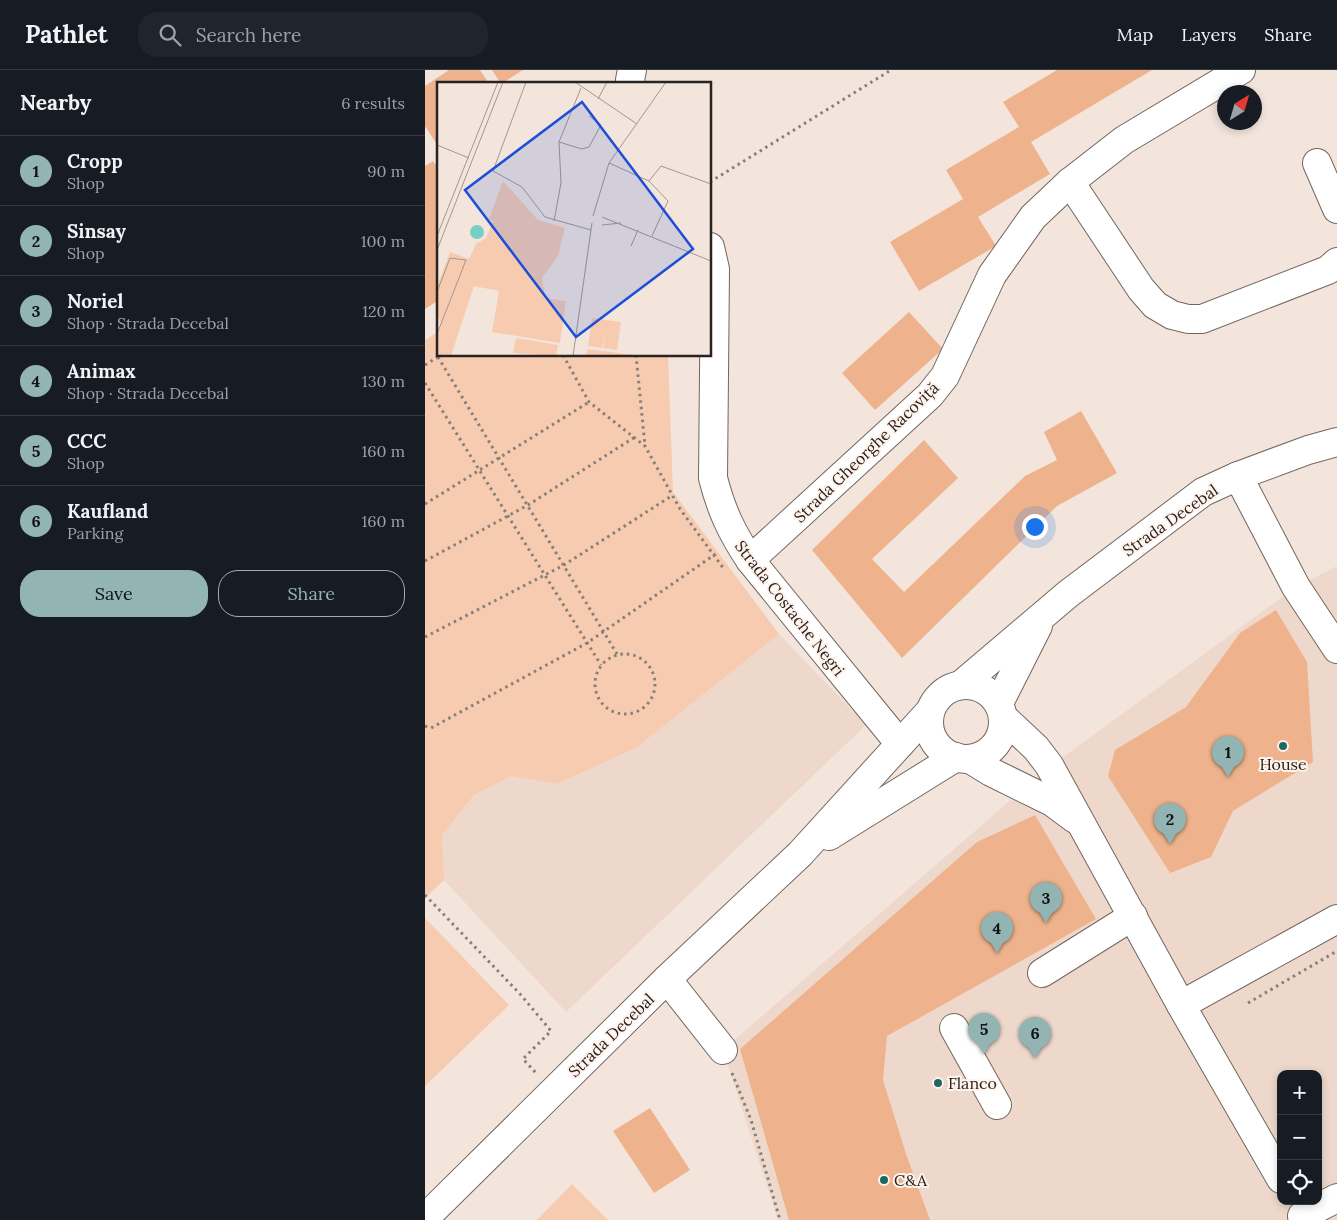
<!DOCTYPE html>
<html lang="en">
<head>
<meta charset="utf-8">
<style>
  body { margin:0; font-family:Lora,serif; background:#20242c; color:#f1f3f6 }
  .controls { position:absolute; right:15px; bottom:15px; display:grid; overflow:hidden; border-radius:10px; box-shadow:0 2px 8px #0003 }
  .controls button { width:45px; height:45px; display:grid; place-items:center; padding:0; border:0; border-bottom:1px solid #363941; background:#171b24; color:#f1f3f6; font:25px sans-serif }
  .compass { position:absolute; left:792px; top:15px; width:45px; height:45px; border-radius:50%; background:#171b24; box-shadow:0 2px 8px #0003; rotate:37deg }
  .you { position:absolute; left:609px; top:456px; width:18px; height:18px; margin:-12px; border:4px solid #fff; border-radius:50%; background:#1a73e8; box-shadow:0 0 0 8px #1a73e833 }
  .badge { display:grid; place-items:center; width:32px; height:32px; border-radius:50%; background:#92b4b3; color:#111; font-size:16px; font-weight:700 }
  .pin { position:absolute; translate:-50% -41px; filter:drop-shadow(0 1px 2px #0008) }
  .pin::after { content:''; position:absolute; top:26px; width:18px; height:15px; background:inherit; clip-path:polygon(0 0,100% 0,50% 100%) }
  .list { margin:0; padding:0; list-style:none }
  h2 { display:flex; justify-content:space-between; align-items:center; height:65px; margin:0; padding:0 20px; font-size:21px }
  h2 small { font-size:16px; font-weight:400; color:#9ea1a6 }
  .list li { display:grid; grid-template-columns:32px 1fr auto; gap:15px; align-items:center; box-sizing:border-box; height:70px; padding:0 20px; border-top:1px solid #363941 }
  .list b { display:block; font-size:19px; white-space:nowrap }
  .list p { margin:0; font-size:16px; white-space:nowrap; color:#9ea1a6 }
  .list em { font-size:16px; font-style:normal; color:#9ea1a6 }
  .actions { display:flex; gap:10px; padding:15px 20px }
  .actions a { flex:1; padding:11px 0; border:1px solid #92b4b3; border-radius:20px; text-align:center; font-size:18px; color:#92b4b3 }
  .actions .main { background:#92b4b3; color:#111 }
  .icon { flex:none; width:28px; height:28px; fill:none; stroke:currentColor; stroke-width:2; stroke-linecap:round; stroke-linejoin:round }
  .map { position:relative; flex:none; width:912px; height:1150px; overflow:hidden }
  header { display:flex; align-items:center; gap:30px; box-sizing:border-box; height:70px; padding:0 25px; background:#171b24; border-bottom:1px solid #363941 }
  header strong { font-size:24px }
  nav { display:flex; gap:28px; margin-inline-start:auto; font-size:18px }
  .search { width:350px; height:45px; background:#20242c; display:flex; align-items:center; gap:12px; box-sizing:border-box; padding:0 18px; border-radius:20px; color:#9ea1a6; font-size:19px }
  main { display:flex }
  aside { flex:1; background:#171b24 }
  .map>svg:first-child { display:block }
</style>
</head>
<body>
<header>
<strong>Pathlet</strong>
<div class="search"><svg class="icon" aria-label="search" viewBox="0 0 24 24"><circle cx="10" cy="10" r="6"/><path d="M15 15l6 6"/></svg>Search here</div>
<nav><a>Map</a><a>Layers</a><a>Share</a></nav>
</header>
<main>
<aside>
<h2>Nearby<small>6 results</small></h2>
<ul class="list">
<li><span class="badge">1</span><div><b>Cropp</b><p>Shop</p></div><em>90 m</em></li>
<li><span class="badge">2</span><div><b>Sinsay</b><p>Shop</p></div><em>100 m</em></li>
<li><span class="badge">3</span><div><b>Noriel</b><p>Shop · Strada Decebal</p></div><em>120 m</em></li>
<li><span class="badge">4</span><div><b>Animax</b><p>Shop · Strada Decebal</p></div><em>130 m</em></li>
<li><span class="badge">5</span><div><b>CCC</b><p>Shop</p></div><em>160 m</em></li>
<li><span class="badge">6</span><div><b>Kaufland</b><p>Parking</p></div><em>160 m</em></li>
</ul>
<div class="actions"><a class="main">Save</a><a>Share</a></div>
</aside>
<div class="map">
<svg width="912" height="1150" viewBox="0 0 912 1150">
  <rect width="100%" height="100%" fill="#f3e5dc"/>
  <g fill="#eed8cc" fill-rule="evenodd">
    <path d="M 912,496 L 912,1150 L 353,1150 L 298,980 L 619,701 L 871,517 ZM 856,1004 L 893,1004 L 893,1131 L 856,1131 Z"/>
    <path d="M 354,564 L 441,655 L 141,942 L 19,810 L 17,765 L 49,725 L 86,706 L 132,714 L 211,678 Z"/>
  </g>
  <g fill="#f7cbaf">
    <path d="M 14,261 L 14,285 L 243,285 L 248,422 L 354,564 L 211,678 L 132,714 L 86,706 L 49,725 L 17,765 L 19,810 L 0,828 L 0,270 Z"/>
    <path d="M 0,848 L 84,935 L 0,1016 Z"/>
    <path d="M 147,1114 L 183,1150 L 112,1150 Z"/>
  </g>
  <g fill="#eeb38c">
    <path d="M 24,0 L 55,0 L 64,14 L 14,14 L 14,71 L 11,73 L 0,56 L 0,16 Z"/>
    <path d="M 67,0 L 98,0 L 76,14 Z"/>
    <path d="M 632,0 L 727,0 L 606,72 L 625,104 L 553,147 L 571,176 L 494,221 L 465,172 L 538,129 L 521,100 L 594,57 L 578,32 Z"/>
    <path d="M 8,91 L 14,100 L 14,230 L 0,239 L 0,96 Z"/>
    <path d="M 484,242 L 518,279 L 450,340 L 417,303 Z"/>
    <path d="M 656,341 L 692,403 L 632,436 L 477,588 L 387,480 L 499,370 L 533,408 L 447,489 L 479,522 L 600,406 L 632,390 L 619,362 Z"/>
    <path d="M 851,540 L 882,592 L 888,692 L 808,741 L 786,787 L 745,803 L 683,706 L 690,680 L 761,637 L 815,563 Z"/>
    <path d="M 610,745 L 671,849 L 462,966 L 458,1010 L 481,1084 L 505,1150 L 364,1150 L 315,979 L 552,772 Z"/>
    <path d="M 225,1038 L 265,1100 L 229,1123 L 188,1061 Z"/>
  </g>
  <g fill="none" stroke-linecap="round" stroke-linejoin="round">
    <defs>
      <g id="minor">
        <path d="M 206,14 L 205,10 L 207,0"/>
        <path d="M 892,93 L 912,139"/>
        <path d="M 645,112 L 716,219 L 730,235 L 747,245 L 763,249 L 777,249 L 903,200 L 912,192"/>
        <path d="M 285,177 L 290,199 L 288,408 C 296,440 307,463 325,490 L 475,674"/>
        <path d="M 813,406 L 871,517 L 912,579"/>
        <path d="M 325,490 L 505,325 L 520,306 L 567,205 L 608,147 L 645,112 L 699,70 L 816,0"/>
        <path d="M 578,647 L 611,678 L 624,695 L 756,935 L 856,1109"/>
        <path d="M 545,689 L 566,702 L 627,732 L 650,749"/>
        <path d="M 617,903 L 708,846"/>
        <path d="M 242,909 L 298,980"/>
        <path d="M 756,935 L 912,849"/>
        <path d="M 529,958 L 572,1035"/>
        <path d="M 877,1146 L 912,1128"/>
      </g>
      <g id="major">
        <path d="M 537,614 L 643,524 L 778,422 L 813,406 L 883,380 L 912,372"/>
        <circle cx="541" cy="652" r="37"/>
        <path d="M 574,633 L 613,556"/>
        <path d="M 404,766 L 531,687"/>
        <path d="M 0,1148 L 242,909 L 375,784 L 505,641"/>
      </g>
    </defs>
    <use href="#minor" stroke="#72665e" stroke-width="30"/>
    <use href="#major" stroke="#72665e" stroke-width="30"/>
    <g stroke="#897f79" stroke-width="3" stroke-dasharray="2.5 4" stroke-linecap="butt">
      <path d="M 285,112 L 466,0"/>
      <path d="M 138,285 L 164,332 L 220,376 L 255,439 L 299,499"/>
      <path d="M 211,285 L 220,376"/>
      <path d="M 13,287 L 192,584"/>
      <path d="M 0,295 L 16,285"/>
      <path d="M 0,313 L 176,595"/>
      <path d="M 0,434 L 164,332"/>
      <path d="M 0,491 L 103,435 L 210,367"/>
      <path d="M 0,567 L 139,495 L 248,425"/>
      <circle cx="200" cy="614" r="30"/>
      <path d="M 0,656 L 6,658 L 162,573 L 292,483"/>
      <path d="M 0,825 L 96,925 L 126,961 L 98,989 L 111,1003"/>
      <path d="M 823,933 L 912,881"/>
      <path d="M 307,1003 L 326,1050 L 355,1150"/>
    </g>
    <use href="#minor" stroke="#fff" stroke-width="28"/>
    <use href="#major" stroke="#fff" stroke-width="28"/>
  </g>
  <g fill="#1d6862" stroke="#fff3ec" stroke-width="2">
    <circle cx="858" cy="676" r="5"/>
    <circle cx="513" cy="1013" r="5"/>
    <circle cx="459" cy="1110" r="5"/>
  </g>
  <g text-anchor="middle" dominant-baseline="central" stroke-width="4" stroke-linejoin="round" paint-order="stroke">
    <g font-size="16" fill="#282320" stroke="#fff3ec">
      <text transform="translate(441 382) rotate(-44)">Strada Gheorghe Racoviță</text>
      <text transform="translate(745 450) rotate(-35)">Strada Decebal</text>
      <text transform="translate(365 538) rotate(52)">Strada Costache Negri</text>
      <text transform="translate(186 965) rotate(-44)">Strada Decebal</text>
    </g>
    <g font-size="16" fill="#282320" stroke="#fff3ec" text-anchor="start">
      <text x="858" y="694" text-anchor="middle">House</text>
      <text x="523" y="1013">Flanco</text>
      <text x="469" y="1110">C&amp;A</text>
    </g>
  </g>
  <g transform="translate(12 12)">
    <rect width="274" height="274" fill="#f3e5dc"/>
    <path d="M 66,99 L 101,138 L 128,146 L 121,174 L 105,196 L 108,216 L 129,219 L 123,261 L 55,250 L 62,209 L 37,204 L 14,274 L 0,274 L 0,254 L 4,241 L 0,232 L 0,205 L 13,170 L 32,177 L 39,162 L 49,156 L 56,139 L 52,137 ZM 155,236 L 184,240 L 180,268 L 166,266 L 168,249 L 165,266 L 151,264 ZM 79,256 L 121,263 L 119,274 L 76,271 ZM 150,267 L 196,273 L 196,274 L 149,274 Z" fill="#f7cbaf"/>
    <path d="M33 150a7 7 0 1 1 14 0a7 7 0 1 1-14 0Z" fill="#77cfc6"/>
    <path fill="none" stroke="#a29791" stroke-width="1" d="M 89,0 L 56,89 L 85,105 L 108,135 L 154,148M 138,0 L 200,42M 161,17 L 170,0M 122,60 L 145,67 L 152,65 L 164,43 L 152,34M 0,63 L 32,76M 172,81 L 212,99 L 231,119 L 215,154M 212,99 L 224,84 L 274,102M 156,134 L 172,81 L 229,0M 165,135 L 274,179M 117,139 L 124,101 L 122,60 L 144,6M 165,143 L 184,141M 0,154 L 61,0M 194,164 L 201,148M 0,168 L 66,0M 0,210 L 13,176 L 29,178 L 0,252M 136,274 L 155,141"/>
    <path fill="#1d4ed8" fill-opacity="0.15" stroke="#1d4ed8" stroke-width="2.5" d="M 145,20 L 256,167 L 139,255 L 28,108 Z"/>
    <rect width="274" height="274" fill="none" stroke="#282320" stroke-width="2.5"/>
  </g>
</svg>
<div class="controls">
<button>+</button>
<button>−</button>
<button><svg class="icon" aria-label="locate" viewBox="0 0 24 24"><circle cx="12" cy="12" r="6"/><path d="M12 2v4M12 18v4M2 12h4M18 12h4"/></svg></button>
</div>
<svg class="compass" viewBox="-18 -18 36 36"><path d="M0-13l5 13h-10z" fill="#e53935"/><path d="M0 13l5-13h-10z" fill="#9ea1a6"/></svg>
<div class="you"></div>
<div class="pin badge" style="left:803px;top:707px">1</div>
<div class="pin badge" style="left:745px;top:774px">2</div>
<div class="pin badge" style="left:621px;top:853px">3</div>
<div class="pin badge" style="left:572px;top:883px">4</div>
<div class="pin badge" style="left:559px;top:984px">5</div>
<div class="pin badge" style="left:610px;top:988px">6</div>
</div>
</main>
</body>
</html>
